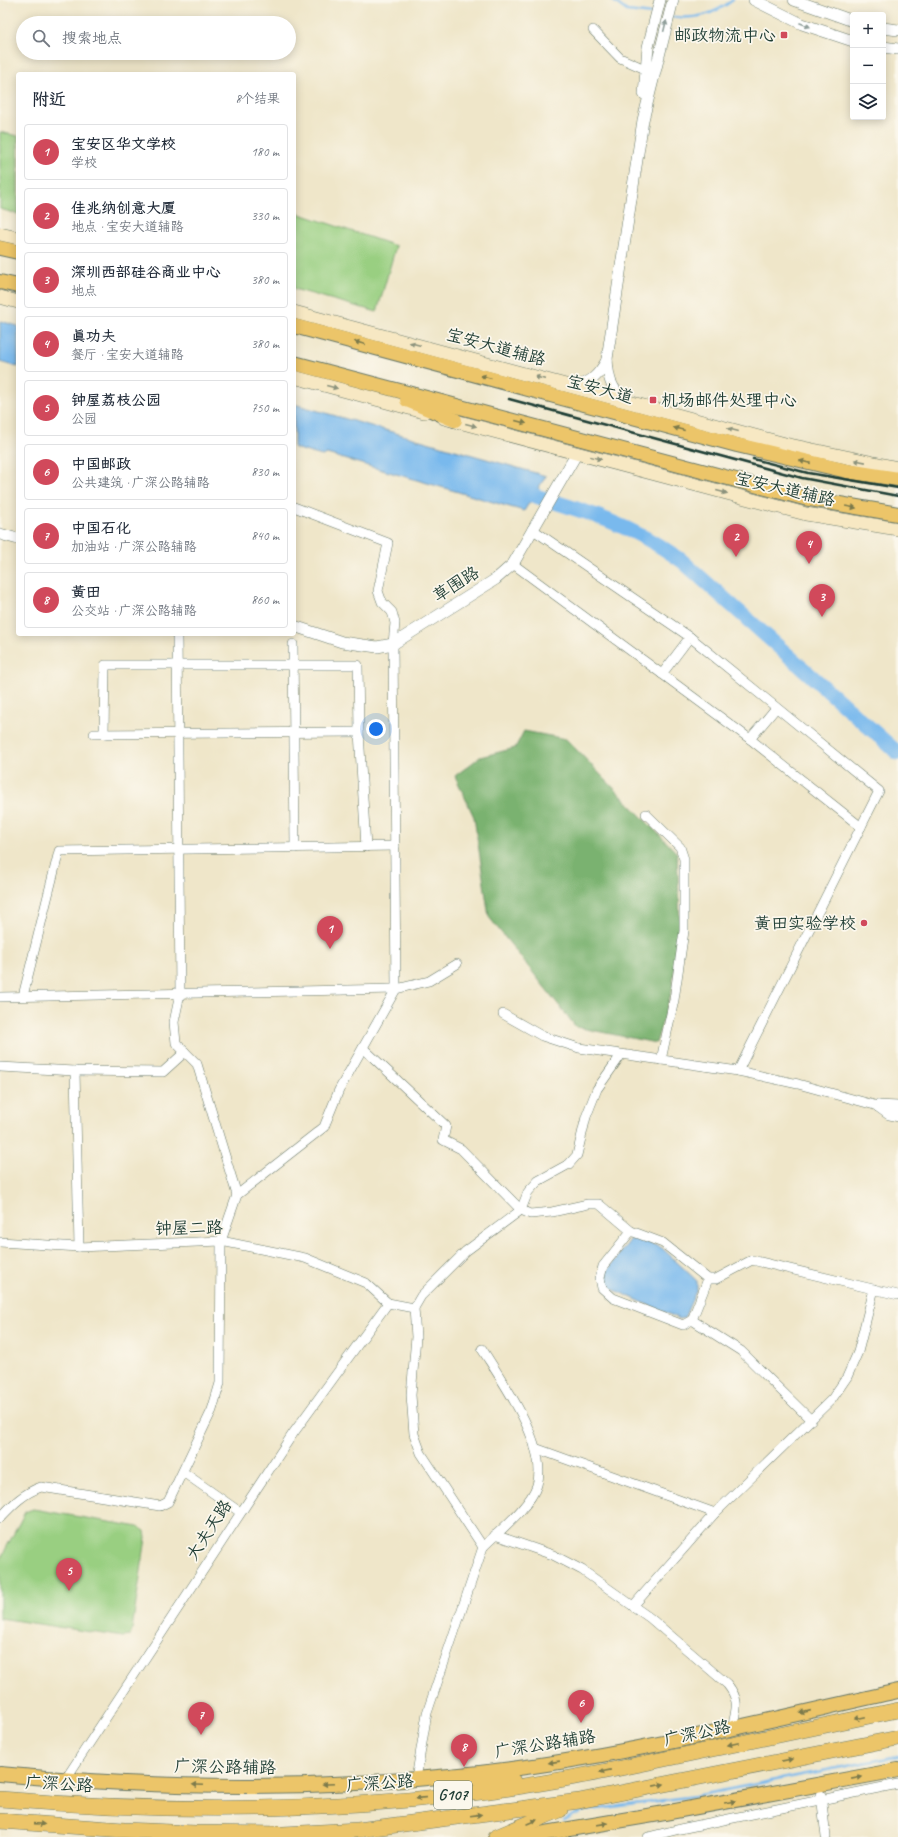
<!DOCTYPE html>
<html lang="zh">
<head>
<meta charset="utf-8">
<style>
  body { margin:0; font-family:Caveat,"LXGW WenKai TC",sans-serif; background:#f2f2f3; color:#1f2937 }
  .controls { position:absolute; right:12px; top:12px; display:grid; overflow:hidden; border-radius:4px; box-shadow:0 2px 10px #0003 }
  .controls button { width:36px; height:36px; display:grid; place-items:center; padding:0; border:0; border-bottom:1px solid #e0e1e3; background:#fff; color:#1f2937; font:20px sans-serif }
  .you { position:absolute; left:376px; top:729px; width:14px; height:14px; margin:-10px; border:3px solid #fff; border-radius:50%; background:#1a73e8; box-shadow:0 0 0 6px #1a73e833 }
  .badge { display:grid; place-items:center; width:26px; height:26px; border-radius:50%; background:#d1495b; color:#fff; font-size:13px; font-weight:700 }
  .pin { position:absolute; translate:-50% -33px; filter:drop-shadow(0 1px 2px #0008) }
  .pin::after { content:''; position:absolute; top:21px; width:14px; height:12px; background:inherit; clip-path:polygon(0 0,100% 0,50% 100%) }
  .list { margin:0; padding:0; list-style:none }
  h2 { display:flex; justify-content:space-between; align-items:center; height:52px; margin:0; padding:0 16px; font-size:17px }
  h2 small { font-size:13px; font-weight:400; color:#747a83 }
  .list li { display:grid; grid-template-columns:26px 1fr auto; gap:12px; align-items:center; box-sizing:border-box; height:56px; margin:0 8px 8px; padding:0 8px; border:1px solid #e0e1e3; border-radius:4px }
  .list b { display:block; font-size:15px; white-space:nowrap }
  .list p { margin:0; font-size:13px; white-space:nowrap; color:#747a83 }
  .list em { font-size:13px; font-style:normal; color:#747a83 }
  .icon { flex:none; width:22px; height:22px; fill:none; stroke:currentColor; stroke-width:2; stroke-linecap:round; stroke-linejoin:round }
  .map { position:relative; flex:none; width:898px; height:1837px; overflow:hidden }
  .search { position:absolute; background:#fff; box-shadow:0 2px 10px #0003; left:16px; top:16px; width:280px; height:44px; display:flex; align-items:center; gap:10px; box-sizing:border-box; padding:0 14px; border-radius:22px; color:#747a83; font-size:15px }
  .panel { position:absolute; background:#fff; box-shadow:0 2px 10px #0003; left:16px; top:72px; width:280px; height:564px; border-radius:4px }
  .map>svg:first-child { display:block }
</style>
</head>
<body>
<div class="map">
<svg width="898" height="1837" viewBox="0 0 898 1837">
  <rect width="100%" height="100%" fill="#fbf7ec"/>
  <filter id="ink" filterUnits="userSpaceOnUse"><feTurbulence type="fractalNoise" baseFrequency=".025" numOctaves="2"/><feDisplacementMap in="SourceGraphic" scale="8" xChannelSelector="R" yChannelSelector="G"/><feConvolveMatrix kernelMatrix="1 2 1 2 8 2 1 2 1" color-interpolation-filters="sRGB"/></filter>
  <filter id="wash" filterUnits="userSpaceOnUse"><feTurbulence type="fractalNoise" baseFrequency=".012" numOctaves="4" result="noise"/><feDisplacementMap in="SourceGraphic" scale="16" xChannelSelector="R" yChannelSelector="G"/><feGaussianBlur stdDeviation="0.9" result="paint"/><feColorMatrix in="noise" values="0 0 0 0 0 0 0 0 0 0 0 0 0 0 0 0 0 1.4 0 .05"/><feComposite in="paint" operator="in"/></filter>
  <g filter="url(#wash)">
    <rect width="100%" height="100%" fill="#efe6c9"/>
    <g fill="#99cf81" stroke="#5c865a">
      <path d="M 0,132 L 18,136 L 18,214 L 0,209 Z"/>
      <path d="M 294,212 L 396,246 L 377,312 L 294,289 Z"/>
      <path d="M 33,1509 L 139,1527 L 145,1531 L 146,1538 L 132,1629 L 130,1636 L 123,1637 L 0,1618 L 0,1563 L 2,1556 L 25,1512 Z"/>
    </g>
    <path fill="#7ab26f" stroke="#4c7852" d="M 524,731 L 566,739 L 677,853 L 680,922 L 672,990 L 656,1043 L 576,1027 L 489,917 L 474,817 L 455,776 L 480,757 L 515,748 Z"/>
    <g fill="#79b9ed" stroke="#4c7b90">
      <path d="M 0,321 L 18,326 L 18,367 L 0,362 Z"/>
      <path d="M 294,404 L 546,476 L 524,511 L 327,454 L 322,456 L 294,448 Z"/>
      <path d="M 636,1238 L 662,1248 L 697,1281 L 697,1289 L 684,1318 L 680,1319 L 610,1288 L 604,1278 L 607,1271 L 631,1239 Z"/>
    </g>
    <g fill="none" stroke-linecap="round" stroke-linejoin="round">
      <g stroke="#79b9ed" stroke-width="2.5">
        <path d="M 612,0 L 627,11 L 653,14"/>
        <path d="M 672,17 C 697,19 713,15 733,0"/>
        <path d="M 564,1821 L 573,1815 L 583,1811 L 695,1796 L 898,1756"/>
      </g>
      <path stroke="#79b9ed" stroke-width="15" d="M 516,490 C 578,509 627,522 681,560 L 898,753"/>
    </g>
  </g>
  <g filter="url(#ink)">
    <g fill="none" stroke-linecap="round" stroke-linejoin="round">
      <defs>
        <g id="minor">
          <path d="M 593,30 L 620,58 L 645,69"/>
          <path d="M 532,529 L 690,637 L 879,791 L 738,1071"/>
          <path d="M 513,564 L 750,739 L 861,827"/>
          <path d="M 177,634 L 180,994 L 174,1022 L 176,1043 L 197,1064 L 237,1195"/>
          <path d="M 293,644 L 295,848"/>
          <path d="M 662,674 L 690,637"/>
          <path d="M 94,734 L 359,732"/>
          <path d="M 104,734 L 105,665 L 358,665 L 359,732 L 366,847"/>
          <path d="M 750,739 L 776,708"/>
          <path d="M 646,814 L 680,847 L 684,859 L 684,931 L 674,1000 L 661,1060"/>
          <path d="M 23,996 L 59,851 L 395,846"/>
          <path d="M 0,997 L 396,989 L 429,981 L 457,964"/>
          <path d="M 503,1014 L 542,1036 L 579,1048 L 738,1071 L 798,1084 L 878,1106"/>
          <path d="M 363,1048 L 446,1126 L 443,1140 L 461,1149 L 521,1210 L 530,1214 L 552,1212 L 588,1204 L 599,1204 L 631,1231 L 663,1243 L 708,1279 L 716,1279 L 752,1260 L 898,1295"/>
          <path d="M 0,1067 L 75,1071 L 163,1072 L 185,1052"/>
          <path d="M 75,1071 L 79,1247"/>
          <path d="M 631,1231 L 603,1266 L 600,1278 L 602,1288 L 613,1298 L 683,1325 L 692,1320 L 708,1279"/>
          <path d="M 0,1242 L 79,1247 L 221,1241 L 305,1258 L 366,1283 L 388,1303"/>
          <path d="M 388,1303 L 414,1308"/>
          <path d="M 692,1320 L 741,1351 L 811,1420"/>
          <path d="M 482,1349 C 502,1381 549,1446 537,1485 C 530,1507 499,1531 483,1547"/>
          <path d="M 535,1448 L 715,1513"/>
          <path d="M 183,1472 L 240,1512"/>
          <path d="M 0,1518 C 13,1504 24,1493 41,1487 L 160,1506 L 168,1502 L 212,1410 L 220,1383 L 221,1241 L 237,1195 L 324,1127 L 339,1090 L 396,989 L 393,644 L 395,623 L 392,612 L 382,602 L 378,591 L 388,543 L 294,507"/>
          <path d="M 495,1535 L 553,1555 L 582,1570 L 650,1618 L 727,1684 C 741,1701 736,1709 732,1729"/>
          <path d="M 633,1606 L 715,1513 L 832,1399 L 847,1377 L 858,1352 L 874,1289"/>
          <path d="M 416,1779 L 427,1713 L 483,1547 L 421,1453 L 414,1434 L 411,1395 L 416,1337 L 414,1308 L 421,1296 L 466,1251 L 521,1210 L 528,1192 L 538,1181 L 569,1164 L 577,1155 L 586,1117 L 597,1089 L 621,1055"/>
          <path d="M 65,1780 L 292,1435 L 388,1303"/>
          <path d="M 821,1795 L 826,1837"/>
          <path d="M 648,1837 L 680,1829 L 898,1784"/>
        </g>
        <g id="tertiary">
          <path d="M 754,0 L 802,24 L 853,41"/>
          <path d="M 794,0 L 853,21"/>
          <path d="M 883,28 L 898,30"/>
          <path d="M 883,47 L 898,49"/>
          <path d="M 644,94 L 648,47 L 660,0"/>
          <path d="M 573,387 C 590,384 599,375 607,360"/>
          <path d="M 626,400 C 610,390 608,376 607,359 L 643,120 L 673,0"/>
          <path d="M 0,534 L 18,539"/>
          <path d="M 294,626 L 342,642 L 377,647 L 393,644 L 496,579 L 513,564 L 577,453"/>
          <path d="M 878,1106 L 889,1114 L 898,1116"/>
          <path d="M 878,1106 L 898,1107"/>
        </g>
        <g id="secondary">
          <path d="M 0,234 L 18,238"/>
          <path d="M 0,297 L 18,302"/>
          <path d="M 294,312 L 785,444 L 898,468"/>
          <path d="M 294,377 L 424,412"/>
          <path d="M 444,418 L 806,514 L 898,529"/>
        </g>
        <g id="primary">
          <path d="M 0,248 L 18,252"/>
          <path d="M 0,282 L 18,286"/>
          <path d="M 294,326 L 737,445 L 847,471 L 898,479"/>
          <path d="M 294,363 L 804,498 L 898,514"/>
          <path d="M 407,400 L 455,420"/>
          <path d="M 0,1774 C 149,1788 301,1791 450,1776 C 602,1762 750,1724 898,1691"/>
          <path d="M 522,1837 L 659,1814 L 898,1770"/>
        </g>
        <g id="trunk">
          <path d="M 452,1776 L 513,1781"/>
          <path d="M 0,1799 C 154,1812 310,1813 464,1794 C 537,1786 608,1771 679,1756 C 752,1740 825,1725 898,1710"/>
          <path d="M 0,1821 L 124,1830 L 196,1833 L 283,1834 L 358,1830 L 579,1801 L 898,1738"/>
          <path d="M 496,1837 L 560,1810"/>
        </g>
      </defs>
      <use href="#minor" stroke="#687868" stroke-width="10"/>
      <use href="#tertiary" stroke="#687868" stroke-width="12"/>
      <use href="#secondary" stroke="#687868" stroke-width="14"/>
      <use href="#primary" stroke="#687868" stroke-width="16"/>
      <use href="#trunk" stroke="#687868" stroke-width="16"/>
      <use href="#minor" stroke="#fff" stroke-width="9"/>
      <use href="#tertiary" stroke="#fff" stroke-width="11"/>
      <use href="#secondary" stroke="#f7e8c3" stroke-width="13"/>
      <use href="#primary" stroke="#ecc569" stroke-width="14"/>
      <use href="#trunk" stroke="#ecc569" stroke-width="15"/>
      <g stroke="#1f3d34" stroke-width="2.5">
        <path d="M 509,399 L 802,478 L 898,496"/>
        <path d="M 753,459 L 808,473 L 898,488"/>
      </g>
    </g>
    <defs><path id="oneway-solid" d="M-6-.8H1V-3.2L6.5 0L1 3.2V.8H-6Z"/></defs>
    <g fill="#8f9e9a">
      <use href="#oneway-solid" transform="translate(805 25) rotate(21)"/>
      <use href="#oneway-solid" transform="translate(665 26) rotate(-76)"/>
    </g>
    <g fill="#7b7a4c">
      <use href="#oneway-solid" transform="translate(360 343) rotate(-165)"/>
      <use href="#oneway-solid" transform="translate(486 377) rotate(-165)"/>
      <use href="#oneway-solid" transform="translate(521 422) rotate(15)"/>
      <use href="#oneway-solid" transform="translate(679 429) rotate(-165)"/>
      <use href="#oneway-solid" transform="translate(805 462) rotate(-167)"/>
      <use href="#oneway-solid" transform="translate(851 507) rotate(10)"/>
      <use href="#oneway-solid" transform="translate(805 1712) rotate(167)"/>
      <use href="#oneway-solid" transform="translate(860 1718) rotate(168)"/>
      <use href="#oneway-solid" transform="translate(733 1744) rotate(168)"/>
      <use href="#oneway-solid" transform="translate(787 1760) rotate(-11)"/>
      <use href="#oneway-solid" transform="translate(554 1762) rotate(172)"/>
      <use href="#oneway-solid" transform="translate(605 1771) rotate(169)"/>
      <use href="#oneway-solid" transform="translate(857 1778) rotate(-11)"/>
      <use href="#oneway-solid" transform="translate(328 1784) rotate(178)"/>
      <use href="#oneway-solid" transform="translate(198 1785) rotate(-178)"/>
      <use href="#oneway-solid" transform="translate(659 1785) rotate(-11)"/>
      <use href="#oneway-solid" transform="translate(421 1798) rotate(175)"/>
      <use href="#oneway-solid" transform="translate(730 1802) rotate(-10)"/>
      <use href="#oneway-solid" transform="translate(476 1815) rotate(-7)"/>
      <use href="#oneway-solid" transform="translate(532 1822) rotate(-23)"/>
      <use href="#oneway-solid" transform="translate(39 1824) rotate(4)"/>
      <use href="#oneway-solid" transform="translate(602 1824) rotate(-9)"/>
    </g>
    <g fill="#8b927c">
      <use href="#oneway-solid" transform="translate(415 344) rotate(-165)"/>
      <use href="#oneway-solid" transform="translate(540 378) rotate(-165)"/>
      <use href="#oneway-solid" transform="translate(332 387) rotate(15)"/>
      <use href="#oneway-solid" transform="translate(471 425) rotate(15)"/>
      <use href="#oneway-solid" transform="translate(733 430) rotate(-165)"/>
      <use href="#oneway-solid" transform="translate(596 458) rotate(15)"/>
      <use href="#oneway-solid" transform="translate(860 461) rotate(-169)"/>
      <use href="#oneway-solid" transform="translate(722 492) rotate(15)"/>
    </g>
  </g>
  <g fill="#d1495b" stroke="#fbf7ec" stroke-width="1.5">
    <rect x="780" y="31" width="8" height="8" rx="2"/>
    <rect x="649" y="396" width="8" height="8" rx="2"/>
    <circle cx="864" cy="923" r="4"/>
  </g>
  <g text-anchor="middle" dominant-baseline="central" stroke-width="3.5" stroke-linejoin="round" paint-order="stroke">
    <rect fill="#fbf7ec" stroke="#61756b" stroke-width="1" x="434" y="1781" width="38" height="28" rx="3"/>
    <g font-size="16" font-weight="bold" fill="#1f3d34">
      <text x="453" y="1795">G107</text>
    </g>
    <g font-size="17" fill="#1f3d34" stroke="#fbf7ec" text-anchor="end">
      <text x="776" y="35">邮政物流中心</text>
      <text x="661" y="400" text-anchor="start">机场邮件处理中心</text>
      <text x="856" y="923">黄田实验学校</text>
    </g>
    <g font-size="17" fill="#1f3d34" stroke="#fbf7ec">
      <text transform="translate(496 347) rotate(15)">宝安大道辅路</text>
      <text transform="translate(600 389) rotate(15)">宝安大道</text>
      <text transform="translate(785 489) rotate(13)">宝安大道辅路</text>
      <text transform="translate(456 584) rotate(-32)">草围路</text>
      <text transform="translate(189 1228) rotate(-1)">钟屋二路</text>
      <text transform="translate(209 1530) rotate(-57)">大夫天路</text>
      <text transform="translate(697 1733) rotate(-12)">广深公路</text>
      <text transform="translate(545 1744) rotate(-9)">广深公路辅路</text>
      <text transform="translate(225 1767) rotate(1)">广深公路辅路</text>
      <text transform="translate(380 1783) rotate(-4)">广深公路</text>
      <text transform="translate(59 1784) rotate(3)">广深公路</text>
    </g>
  </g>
</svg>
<div class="controls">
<button>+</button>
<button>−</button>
<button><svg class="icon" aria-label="layers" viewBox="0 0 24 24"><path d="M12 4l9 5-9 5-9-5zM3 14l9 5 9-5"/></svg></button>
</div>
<div class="you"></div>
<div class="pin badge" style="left:330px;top:949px">1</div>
<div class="pin badge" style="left:736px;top:557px">2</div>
<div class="pin badge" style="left:822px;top:617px">3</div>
<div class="pin badge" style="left:809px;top:564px">4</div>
<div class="pin badge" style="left:69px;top:1591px">5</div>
<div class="pin badge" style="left:581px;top:1723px">6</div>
<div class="pin badge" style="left:201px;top:1735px">7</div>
<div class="pin badge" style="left:464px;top:1767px">8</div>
<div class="search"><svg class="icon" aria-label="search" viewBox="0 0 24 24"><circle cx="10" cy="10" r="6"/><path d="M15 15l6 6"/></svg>搜索地点</div>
<section class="panel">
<h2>附近<small>8个结果</small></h2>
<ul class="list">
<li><span class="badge">1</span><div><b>宝安区华文学校</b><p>学校</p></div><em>180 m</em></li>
<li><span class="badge">2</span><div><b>佳兆纳创意大厦</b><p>地点 · 宝安大道辅路</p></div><em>330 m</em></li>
<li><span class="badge">3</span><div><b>深圳西部硅谷商业中心</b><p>地点</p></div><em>380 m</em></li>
<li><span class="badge">4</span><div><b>真功夫</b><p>餐厅 · 宝安大道辅路</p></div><em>380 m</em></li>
<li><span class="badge">5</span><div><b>钟屋荔枝公园</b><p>公园</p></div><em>750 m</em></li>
<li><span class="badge">6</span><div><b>中国邮政</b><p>公共建筑 · 广深公路辅路</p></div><em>830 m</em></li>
<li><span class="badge">7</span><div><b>中国石化</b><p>加油站 · 广深公路辅路</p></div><em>840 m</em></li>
<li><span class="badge">8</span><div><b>黄田</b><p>公交站 · 广深公路辅路</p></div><em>860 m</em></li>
</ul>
</section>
</div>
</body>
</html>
